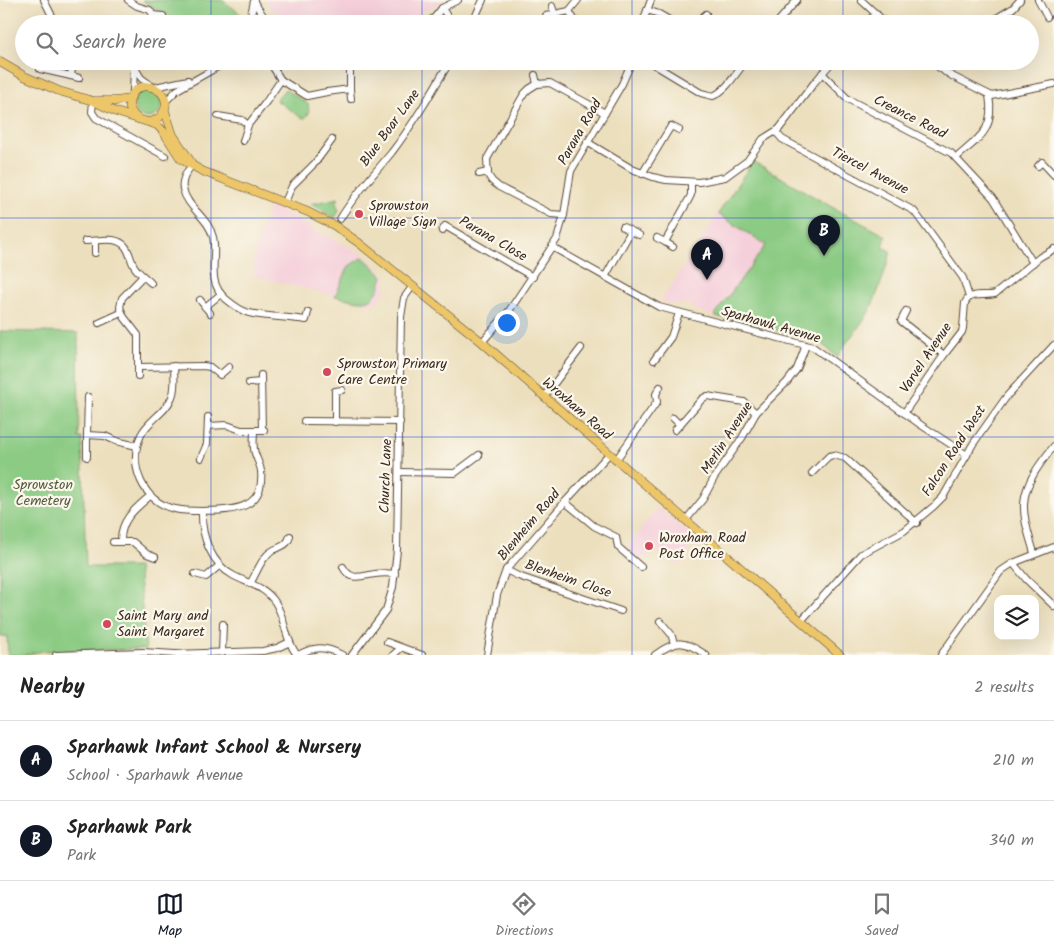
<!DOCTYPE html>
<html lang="en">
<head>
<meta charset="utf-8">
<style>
  body { margin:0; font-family:Kalam,sans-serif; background:#f2f2f2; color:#222 }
  .controls { position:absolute; right:15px; bottom:15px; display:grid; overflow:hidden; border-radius:10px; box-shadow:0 5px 20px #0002 }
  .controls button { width:45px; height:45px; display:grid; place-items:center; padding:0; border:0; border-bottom:1px solid #e0e0e0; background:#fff; color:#222; font:25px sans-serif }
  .you { position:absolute; left:506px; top:322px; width:18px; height:18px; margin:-12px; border:4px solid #fff; border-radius:50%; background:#1a73e8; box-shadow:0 0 0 8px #1a73e833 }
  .badge { display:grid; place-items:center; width:32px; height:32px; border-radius:50%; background:#111827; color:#fff; font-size:16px; font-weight:700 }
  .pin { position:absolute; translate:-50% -41px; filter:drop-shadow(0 1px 2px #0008) }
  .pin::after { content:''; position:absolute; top:26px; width:18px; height:15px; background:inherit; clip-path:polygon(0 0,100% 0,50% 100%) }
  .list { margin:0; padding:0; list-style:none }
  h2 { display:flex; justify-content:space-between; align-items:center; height:65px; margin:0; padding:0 20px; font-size:21px }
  h2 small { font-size:16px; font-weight:400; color:#767676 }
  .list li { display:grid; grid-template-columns:32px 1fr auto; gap:15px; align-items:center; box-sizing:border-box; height:80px; padding:0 20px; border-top:1px solid #e0e0e0 }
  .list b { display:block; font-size:19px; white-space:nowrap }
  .list p { margin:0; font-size:16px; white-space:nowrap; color:#767676 }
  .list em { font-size:16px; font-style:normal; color:#767676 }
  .icon { flex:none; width:28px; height:28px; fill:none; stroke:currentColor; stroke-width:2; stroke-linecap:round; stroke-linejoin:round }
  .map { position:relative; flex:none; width:1054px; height:655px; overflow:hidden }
  .search { position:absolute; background:#fff; box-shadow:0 5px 20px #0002; left:15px; right:15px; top:15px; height:55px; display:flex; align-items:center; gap:12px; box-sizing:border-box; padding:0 18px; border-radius:28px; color:#767676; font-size:19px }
  .sheet { height:225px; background:#fff }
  nav { display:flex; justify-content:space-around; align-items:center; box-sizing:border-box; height:70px; border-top:1px solid #e0e0e0; background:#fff; font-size:14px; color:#767676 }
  nav a { display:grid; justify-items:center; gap:2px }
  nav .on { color:#111827 }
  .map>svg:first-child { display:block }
</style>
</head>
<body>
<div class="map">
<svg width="1054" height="655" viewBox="0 0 1054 655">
  <rect width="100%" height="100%" fill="#fbf7ec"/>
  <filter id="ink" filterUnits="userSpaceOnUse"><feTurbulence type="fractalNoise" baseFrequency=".02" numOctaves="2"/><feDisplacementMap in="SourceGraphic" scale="10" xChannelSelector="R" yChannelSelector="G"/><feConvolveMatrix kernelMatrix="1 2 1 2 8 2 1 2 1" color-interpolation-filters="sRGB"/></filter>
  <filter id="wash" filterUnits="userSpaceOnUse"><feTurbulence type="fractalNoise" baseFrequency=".0096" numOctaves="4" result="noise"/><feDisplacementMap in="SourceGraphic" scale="20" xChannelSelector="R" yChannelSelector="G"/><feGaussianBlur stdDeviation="1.12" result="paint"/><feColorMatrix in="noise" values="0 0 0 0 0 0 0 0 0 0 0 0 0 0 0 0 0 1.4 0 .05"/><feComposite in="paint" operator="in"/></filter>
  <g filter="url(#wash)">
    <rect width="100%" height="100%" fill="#ecdfbd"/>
    <g fill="#f5cfda">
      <path d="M 266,0 L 444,0 L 419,15 L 401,24 L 297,24 L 283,17 L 271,9 Z"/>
      <path d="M 270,204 L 309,227 L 361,253 L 386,276 L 385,291 L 378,302 L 368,304 L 254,276 L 254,254 Z"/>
      <path d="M 718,214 L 766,244 L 714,316 L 695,310 L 689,304 L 670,304 L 661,301 Z"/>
      <path d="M 658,507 L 697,540 L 677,566 L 654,547 L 641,562 L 626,549 Z"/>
    </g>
    <g fill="#8bcb83" stroke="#637a50">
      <path d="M 142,0 L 222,0 L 242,15 L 240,24 L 179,24 Z"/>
      <path d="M 285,89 L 308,104 L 309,113 L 305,118 L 302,118 L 276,100 Z"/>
      <circle cx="148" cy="104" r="14"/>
      <path d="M 753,161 L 830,206 L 886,236 L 883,247 L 891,252 C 884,273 878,296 867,315 C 858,329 846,342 837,357 L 821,343 L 814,339 L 714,316 L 766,245 L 718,214 Z"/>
      <path d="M 339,198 L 336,203 L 339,210 L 335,218 L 311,204 Z"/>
      <path d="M 363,257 L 383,276 C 374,309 364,302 335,296 L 349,266 Z"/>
      <path d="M 0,331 L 78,333 L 79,438 L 82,438 L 86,567 L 138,567 L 146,650 L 143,649 L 43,651 L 24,655 L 8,655 L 7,636 L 0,636 Z"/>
    </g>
  </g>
  <g filter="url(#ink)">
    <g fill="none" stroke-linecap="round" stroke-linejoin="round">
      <defs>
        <g id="minor">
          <path d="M 44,0 L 56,24"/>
          <path d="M 128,0 L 137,6 L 150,10 L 153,15 L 163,16"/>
          <path d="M 861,0 L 887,24"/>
          <path d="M 1038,0 L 1047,17"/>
          <path d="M 254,2 L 264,17 L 276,24"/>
          <path d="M 552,6 L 555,15"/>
          <path d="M 442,8 L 452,24"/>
          <path d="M 647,10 L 659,14 L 676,24"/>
          <path d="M 569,11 L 577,24"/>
          <path d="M 546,16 L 569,11 L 578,0"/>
          <path d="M 249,24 L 254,1"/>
          <path d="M 253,24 L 262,20 L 268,20"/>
          <path d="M 423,24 L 434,18 L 442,8 L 458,0"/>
          <path d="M 472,24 L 483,0"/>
          <path d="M 642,24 L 651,0"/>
          <path d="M 695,24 L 706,14"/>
          <path d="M 776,24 L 797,0"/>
          <path d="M 866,24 L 876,13"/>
          <path d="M 987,24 L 1013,8 L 1020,0"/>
          <path d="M 131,61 L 141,78 L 152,86"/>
          <path d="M 269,61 L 281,80 L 307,96 L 327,92 L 350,89 L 350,68"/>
          <path d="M 648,61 L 701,93 L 713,96 C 727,90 736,73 746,61"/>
          <path d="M 929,61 L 952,76 L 992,96 L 1054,84"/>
          <path d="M 40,69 L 71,76 L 73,61"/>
          <path d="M 945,72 L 951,61"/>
          <path d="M 822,73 L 848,99 L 951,153 L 993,198 L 1033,263"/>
          <path d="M 535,75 L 537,84"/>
          <path d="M 71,76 L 79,78"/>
          <path d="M 155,87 L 188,80"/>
          <path d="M 350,89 L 351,99"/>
          <path d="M 133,92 L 134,69"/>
          <path d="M 93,101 L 92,112 L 96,118 L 165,156"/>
          <path d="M 166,101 L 177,90 L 228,61"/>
          <path d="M 218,116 L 242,120 L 248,125"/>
          <path d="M 776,132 L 782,139 L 914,211 L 963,278 L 969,297"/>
          <path d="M 243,141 L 248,125 L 266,102 L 281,80"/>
          <path d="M 587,142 L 632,169 L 653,177 L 666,180 L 699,182 L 725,177 L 747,161 L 763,139 L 779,129 L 814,83 L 833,61"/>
          <path d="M 956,158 C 981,136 995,130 989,95"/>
          <path d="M 192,165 C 187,171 181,180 183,189 C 187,208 209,218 213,237 C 218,258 205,281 226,299 C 232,304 241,311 249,313 C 267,317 288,317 306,320 L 308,312"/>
          <path d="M 1038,166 L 1042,162 L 1054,175"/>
          <path d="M 479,174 L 488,172"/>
          <path d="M 642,174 L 671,126 L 679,130"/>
          <path d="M 285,202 L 292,186 L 315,163 L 332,140"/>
          <path d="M 564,215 L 551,214 L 499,187 L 492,181 L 488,175 L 487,159 L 524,94 L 529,89 L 537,84 L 550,83 L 605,113"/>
          <path d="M 340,219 C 355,194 374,174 392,152 C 414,123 432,92 450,61"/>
          <path d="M 442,231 L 445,226 L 533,277"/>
          <path d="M 631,231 L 639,235"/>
          <path d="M 657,238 L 665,242 L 689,199 L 691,195 L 691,182"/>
          <path d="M 85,241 C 94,241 104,239 113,240 C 130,243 128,255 134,266 C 138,273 146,278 151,283"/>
          <path d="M 665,242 L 673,247"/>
          <path d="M 552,247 L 659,307 L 813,347 L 921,425 L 967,455"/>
          <path d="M 95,253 L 95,241"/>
          <path d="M 605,277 L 631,231 L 623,227"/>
          <path d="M 200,300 L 210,313"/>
          <path d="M 205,307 L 221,294"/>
          <path d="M 906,311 L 901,321 L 944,355"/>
          <path d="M 99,323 L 121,313"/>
          <path d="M 482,342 L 509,311 L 557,239 L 564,215 L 571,171 L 622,84 L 632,61"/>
          <path d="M 654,360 L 671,337 L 679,313"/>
          <path d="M 174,366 C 174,375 176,388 172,397 C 166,413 148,420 141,435 C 127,465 143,502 175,509 C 183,511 193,511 202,511"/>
          <path d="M 138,367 L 203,366 L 210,367 L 220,375 L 229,367"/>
          <path d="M 261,375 L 262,430"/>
          <path d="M 138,376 L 138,335 L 124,317 L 120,307 L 122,298 L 143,276"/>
          <path d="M 249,383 L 261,382"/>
          <path d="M 88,397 L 87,435 L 105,436 L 116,441 L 137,446"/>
          <path d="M 544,397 L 581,348"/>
          <path d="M 904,413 L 944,355 L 962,332 L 963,328 L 965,303 C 970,291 985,297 995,294 L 1040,257 L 1054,249"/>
          <path d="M 673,418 L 680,425"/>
          <path d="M 304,421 L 400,422"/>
          <path d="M 335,422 L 335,391 L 342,390"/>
          <path d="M 208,426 L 227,425 L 241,430 L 264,430"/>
          <path d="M 254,430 C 254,436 253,443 254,449 C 255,457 260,463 261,471 C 265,512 230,510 202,511 C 201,536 211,564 234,576 C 250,584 265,587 275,602 C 286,619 284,638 297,655"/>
          <path d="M 675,430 L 702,399 L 707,396 L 744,402 L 756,413"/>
          <path d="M 87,457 L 87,435"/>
          <path d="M 201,458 L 207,444 L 208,417"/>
          <path d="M 616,460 L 657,402 L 656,394 L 660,387"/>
          <path d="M 399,472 L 455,473 L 479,455"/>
          <path d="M 812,473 L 829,456 L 834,455 L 845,458 L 917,523"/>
          <path d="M 565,502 L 594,526 L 616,537 L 618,547 L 641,567"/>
          <path d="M 686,520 L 703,499 L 714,478 L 742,438 L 756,413 L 787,382 L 797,369 L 806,345"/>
          <path d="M 113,542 L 133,542 L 147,554 L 155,557"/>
          <path d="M 121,542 C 120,520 135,509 150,496"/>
          <path d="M 1034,553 C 1030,538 1023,520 1024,504 C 1025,482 1041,462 1054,446"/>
          <path d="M 1013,563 L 1026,579 L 1054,606"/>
          <path d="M 343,567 C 351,582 361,576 375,574 C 382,573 388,573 395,574"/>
          <path d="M 506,570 L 518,576 L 621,611"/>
          <path d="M 195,574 L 206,577 L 220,565"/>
          <path d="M 251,582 C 256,574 260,562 267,555 C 275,546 287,549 290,536"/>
          <path d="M 660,621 L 671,634 L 674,643"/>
          <path d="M 801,621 L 861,554 L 904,531 L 934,506 L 943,497 L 973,444 L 1007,396 L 1054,345"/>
          <path d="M 387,642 L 422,655"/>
          <path d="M 222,653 L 223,624"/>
          <path d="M 56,655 L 143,652 L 175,654 L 263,651 L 277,648 L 290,642"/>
          <path d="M 298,655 C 315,646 325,646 342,655"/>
          <path d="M 352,655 L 386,610 L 393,587 L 397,550 L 401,317 L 404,298 L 412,287"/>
          <path d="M 393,655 L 401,648"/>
          <path d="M 487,655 L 497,595 L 506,570 L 565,502 L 609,454"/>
          <path d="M 655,655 C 677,639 684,640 706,655"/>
          <path d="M 941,655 L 1001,571 L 1013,563 L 1054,547"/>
        </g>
        <g id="major">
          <path d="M 0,62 L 24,76 L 59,91 L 93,101 L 116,112 L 157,125 L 163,131 L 181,159 L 202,171 L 308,212 L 335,226 L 359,243 L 482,342 L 840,655"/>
          <path d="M 95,101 L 116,101 L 130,99"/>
          <path d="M 165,111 L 173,135 L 191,162"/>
          <path d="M 138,119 C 132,114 127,107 130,99 C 139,72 178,93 162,114 C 159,119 155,121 149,122"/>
        </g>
      </defs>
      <use href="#minor" stroke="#564536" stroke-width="8"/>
      <use href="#major" stroke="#564536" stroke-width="9"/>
      <use href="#minor" stroke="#fff" stroke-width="6"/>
      <use href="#major" stroke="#ecc669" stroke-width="8"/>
    </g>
  </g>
  <path fill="none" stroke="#1d4ed8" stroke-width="1" stroke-opacity="0.55" d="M 211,0 L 211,24M 422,0 L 422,24M 632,0 L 632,24M 843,0 L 843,24M 211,61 L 211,655M 422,61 L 422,655M 632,61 L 632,655M 843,61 L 843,655M 0,218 L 1054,218M 0,437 L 1054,437"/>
  <g fill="#d1495b" stroke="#fbf7ec" stroke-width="2">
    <circle cx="359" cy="214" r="5"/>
    <circle cx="327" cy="372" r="5"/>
    <circle cx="649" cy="546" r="5"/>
    <circle cx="107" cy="624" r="5"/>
  </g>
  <g text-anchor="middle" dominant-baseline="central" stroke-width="4.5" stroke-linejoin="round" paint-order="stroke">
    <g font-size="14" fill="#3b2a1e" stroke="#fbf7ec">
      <text transform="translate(910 117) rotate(27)">Creance Road</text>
      <text transform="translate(390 128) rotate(-54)">Blue Boar Lane</text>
      <text transform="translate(580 132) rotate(-60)">Parana Road</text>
      <text transform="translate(870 171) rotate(28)">Tiercel Avenue</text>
      <text transform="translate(493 239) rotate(30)">Parana Close</text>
      <text transform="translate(771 325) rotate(16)">Sparhawk Avenue</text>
      <text transform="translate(926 358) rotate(-56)">Varvel Avenue</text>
      <text transform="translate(577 409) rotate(41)">Wroxham Road</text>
      <text transform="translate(727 438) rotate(-57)">Merlin Avenue</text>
      <text transform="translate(954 451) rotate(-57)">Falcon Road West</text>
      <text transform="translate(386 476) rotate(-88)">Church Lane</text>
      <text transform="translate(529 525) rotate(-50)">Blenheim Road</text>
      <text transform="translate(568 579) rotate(19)">Blenheim Close</text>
    </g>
    <g font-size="14" fill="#3b2a1e" stroke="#fbf7ec" text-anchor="start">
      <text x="369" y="206">Sprowston<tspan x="369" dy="16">Village Sign</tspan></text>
      <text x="337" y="364">Sprowston Primary<tspan x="337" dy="16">Care Centre</tspan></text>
      <text x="659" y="538">Wroxham Road<tspan x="659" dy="16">Post Office</tspan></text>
      <text x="117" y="616">Saint Mary and<tspan x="117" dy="16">Saint Margaret</tspan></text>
    </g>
    <g font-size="14" fill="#535a3c" stroke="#fbf7ec">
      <text x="43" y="485">Sprowston<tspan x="43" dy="16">Cemetery</tspan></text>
    </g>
  </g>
</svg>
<div class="controls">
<button><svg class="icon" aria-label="layers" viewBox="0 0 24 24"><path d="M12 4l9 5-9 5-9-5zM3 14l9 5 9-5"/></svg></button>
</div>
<div class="you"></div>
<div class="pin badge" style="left:707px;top:280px">A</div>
<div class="pin badge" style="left:824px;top:256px">B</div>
<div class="search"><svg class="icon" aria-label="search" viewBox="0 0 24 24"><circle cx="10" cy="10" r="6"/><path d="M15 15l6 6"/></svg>Search here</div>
</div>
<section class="sheet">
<h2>Nearby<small>2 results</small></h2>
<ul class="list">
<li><span class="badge">A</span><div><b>Sparhawk Infant School &amp; Nursery</b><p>School · Sparhawk Avenue</p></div><em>210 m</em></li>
<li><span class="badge">B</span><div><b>Sparhawk Park</b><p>Park</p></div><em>340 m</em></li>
</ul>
</section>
<nav>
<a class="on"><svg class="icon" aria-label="map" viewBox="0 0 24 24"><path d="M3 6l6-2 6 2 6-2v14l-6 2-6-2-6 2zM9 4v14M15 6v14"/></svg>Map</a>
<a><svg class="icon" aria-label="directions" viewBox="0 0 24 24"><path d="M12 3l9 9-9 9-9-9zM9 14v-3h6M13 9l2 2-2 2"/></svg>Directions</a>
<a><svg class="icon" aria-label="saved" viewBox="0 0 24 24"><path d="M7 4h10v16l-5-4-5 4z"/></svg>Saved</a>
</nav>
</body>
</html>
